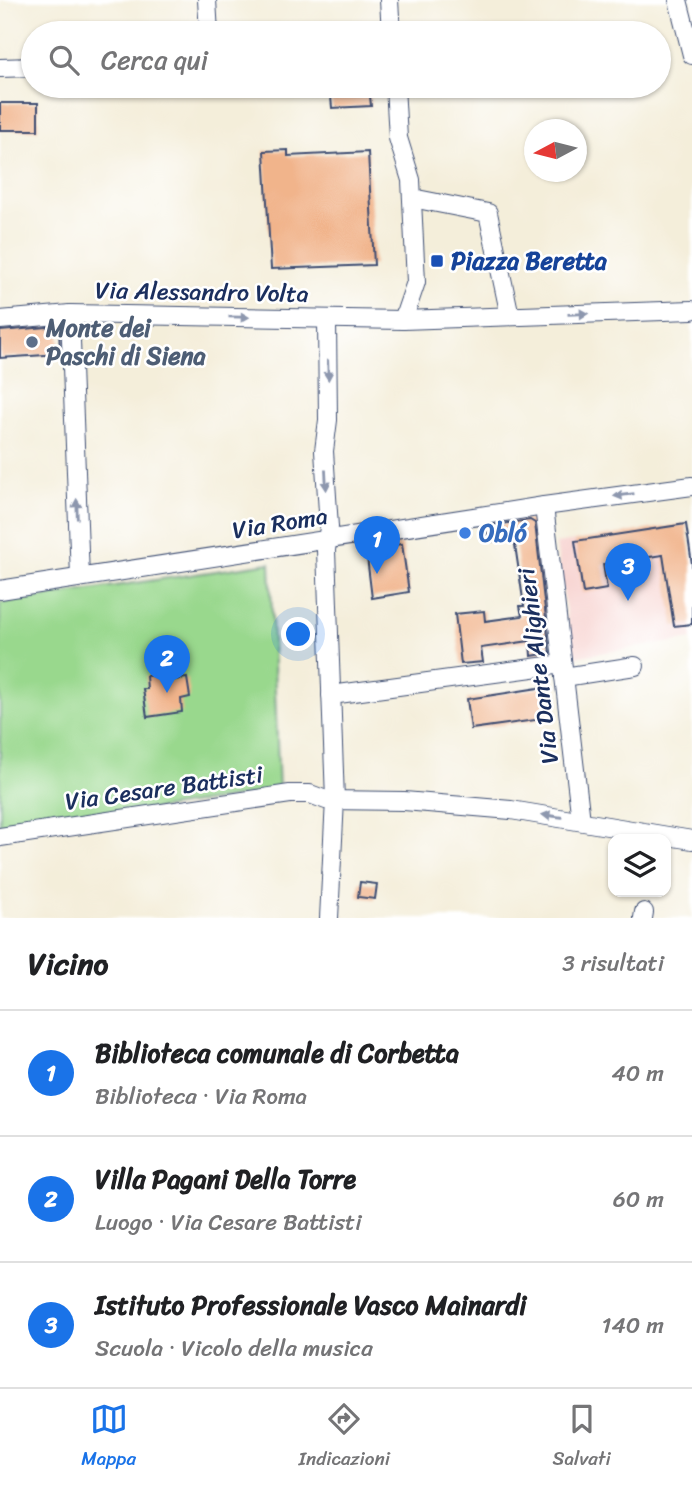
<!DOCTYPE html>
<html lang="it">
<head>
<meta charset="utf-8">
<style>
  body { margin:0; font-family:Sriracha,sans-serif; background:#f6f6f6; color:#202124 }
  .controls { position:absolute; right:21px; bottom:21px; display:grid; overflow:hidden; border-radius:14px; box-shadow:0 2px 5px #0004 }
  .controls button { width:63px; height:63px; display:grid; place-items:center; padding:0; border:0; border-bottom:2px solid #e0e0e0; background:#fff; color:#202124; font:35px sans-serif }
  .compass { position:absolute; left:524px; top:119px; width:63px; height:63px; border-radius:50%; background:#fff; box-shadow:0 2px 5px #0004; rotate:263deg }
  .you { position:absolute; left:299px; top:635px; width:24px; height:24px; margin:-18px; border:5px solid #fff; border-radius:50%; background:#1a73e8; box-shadow:0 0 0 10px #1a73e833 }
  .badge { display:grid; place-items:center; width:46px; height:46px; border-radius:50%; background:#1a73e8; color:#fff; font-size:23px; font-weight:700 }
  .pin { position:absolute; translate:-50% -58px; filter:drop-shadow(0 2px 4px #0008) }
  .pin::after { content:''; position:absolute; top:37px; width:24px; height:21px; background:inherit; clip-path:polygon(0 0,100% 0,50% 100%) }
  .list { margin:0; padding:0; list-style:none }
  h2 { display:flex; justify-content:space-between; align-items:center; height:91px; margin:0; padding:0 28px; font-size:30px }
  h2 small { font-size:23px; font-weight:400; color:#757577 }
  .list li { display:grid; grid-template-columns:46px 1fr auto; gap:21px; align-items:center; box-sizing:border-box; height:126px; padding:0 28px; border-top:2px solid #e0e0e0 }
  .list b { display:block; font-size:26px; white-space:nowrap }
  .list p { margin:0; font-size:23px; white-space:nowrap; color:#757577 }
  .list em { font-size:23px; font-style:normal; color:#757577 }
  .icon { flex:none; width:38px; height:38px; fill:none; stroke:currentColor; stroke-width:2; stroke-linecap:round; stroke-linejoin:round }
  .map { position:relative; flex:none; width:692px; height:918px; overflow:hidden }
  .search { position:absolute; background:#fff; box-shadow:0 2px 5px #0004; left:21px; right:21px; top:21px; height:77px; display:flex; align-items:center; gap:18px; box-sizing:border-box; padding:0 24px; border-radius:38px; color:#757577; font-size:26px }
  .sheet { height:469px; background:#fff }
  nav { display:flex; justify-content:space-around; align-items:center; box-sizing:border-box; height:98px; border-top:2px solid #e0e0e0; background:#fff; font-size:19px; color:#757577 }
  nav a { display:grid; justify-items:center; gap:4px }
  nav .on { color:#1a73e8 }
  .map>svg:first-child { display:block }
</style>
</head>
<body>
<div class="map">
<svg width="692" height="918" viewBox="0 0 692 918">
  <rect width="100%" height="100%" fill="#fff"/>
  <filter id="ink" filterUnits="userSpaceOnUse"><feTurbulence type="fractalNoise" baseFrequency=".0143" numOctaves="2"/><feDisplacementMap in="SourceGraphic" scale="14" xChannelSelector="R" yChannelSelector="G"/><feConvolveMatrix kernelMatrix="1 2 1 2 8 2 1 2 1" color-interpolation-filters="sRGB"/></filter>
  <filter id="wash" filterUnits="userSpaceOnUse"><feTurbulence type="fractalNoise" baseFrequency=".00686" numOctaves="4" result="noise"/><feDisplacementMap in="SourceGraphic" scale="28" xChannelSelector="R" yChannelSelector="G"/><feGaussianBlur stdDeviation="1.57" result="paint"/><feColorMatrix in="noise" values="0 0 0 0 0 0 0 0 0 0 0 0 0 0 0 0 0 1.4 0 .05"/><feComposite in="paint" operator="in"/></filter>
  <g filter="url(#wash)">
    <rect width="100%" height="100%" fill="#f4eeda"/>
    <path fill="#f7d0cd" d="M 686,524 L 692,564 L 692,639 L 573,657 L 556,544 Z"/>
    <path fill="#99d88d" stroke="#5a8476" stroke-width="2" d="M 270,563 L 279,791 L 0,832 L 0,603 Z"/>
    <g id="blocks">
      <g fill="#f1b48b">
        <path d="M 330,86 L 369,86 L 371,106 L 332,108 Z"/>
        <rect x="0" y="103" width="38" height="27"/>
        <path d="M 288,150 L 288,156 L 368,152 L 374,265 L 271,269 L 264,151 Z"/>
        <path d="M 59,326 L 60,354 L 0,358 L 0,331 Z"/>
        <path d="M 530,520 L 535,523 L 550,653 L 531,656 L 530,641 L 481,648 L 483,662 L 461,664 L 455,614 L 484,611 L 485,621 L 522,616 L 520,606 L 524,606 L 514,538 L 488,542 L 486,526 Z"/>
        <path d="M 686,524 L 692,564 L 692,624 L 674,626 L 663,555 L 603,564 L 607,589 L 583,593 L 575,541 Z"/>
        <path d="M 402,544 L 409,592 L 372,598 L 366,549 Z"/>
        <path d="M 165,674 L 166,681 L 187,678 L 190,697 L 181,699 L 182,712 L 147,717 L 143,689 L 147,689 L 146,676 Z"/>
        <path d="M 545,687 L 550,718 L 471,729 L 467,699 Z"/>
        <path d="M 360,882 L 377,884 L 375,899 L 358,897 Z"/>
      </g>
    </g>
  </g>
  <g filter="url(#ink)">
    <use href="#blocks" fill-opacity="0" stroke="#3c4c71" stroke-width="2"/>
    <g fill="none" stroke-linecap="round" stroke-linejoin="round">
      <defs>
        <g id="minor">
          <path d="M 207,0 L 209,33"/>
          <path d="M 389,0 L 391,33"/>
          <path d="M 678,0 L 692,55"/>
          <path d="M 0,68 L 33,67"/>
          <path d="M 395,86 L 398,138 L 411,180 L 416,282 L 403,320"/>
          <path d="M 412,198 L 488,213 L 510,316"/>
          <path d="M 70,314 L 80,577"/>
          <path d="M 327,319 L 328,420 L 324,451 L 329,527 L 326,550 L 335,800 L 329,918"/>
          <path d="M 0,320 L 70,314 L 403,320 L 692,310"/>
          <path d="M 544,506 L 581,821"/>
          <path d="M 0,590 L 544,506 L 692,486"/>
          <path d="M 564,677 L 635,666"/>
          <path d="M 331,695 L 562,664"/>
          <path d="M 0,837 L 290,794 L 310,794 L 326,800 L 404,801 L 511,810 L 692,840"/>
          <path d="M 643,918 L 644,912"/>
        </g>
      </defs>
      <use href="#minor" stroke="#3c4c71" stroke-width="20"/>
      <use href="#minor" stroke="#fff" stroke-width="18"/>
    </g>
    <defs><path id="oneway-solid" d="M-6-.8H1V-3.2L6.5 0L1 3.2V.8H-6Z" transform="scale(1.75)"/></defs>
    <g fill="#8d97ae">
      <use href="#oneway-solid" transform="translate(578 314) rotate(-2)"/>
      <use href="#oneway-solid" transform="translate(239 317) rotate(1)"/>
      <use href="#oneway-solid" transform="translate(328 370) rotate(88)"/>
      <use href="#oneway-solid" transform="translate(326 480) rotate(87)"/>
      <use href="#oneway-solid" transform="translate(624 495) rotate(172)"/>
      <use href="#oneway-solid" transform="translate(77 509) rotate(-92)"/>
      <use href="#oneway-solid" transform="translate(552 816) rotate(-172)"/>
    </g>
  </g>
  <rect fill="#1a4fb4" stroke="#fff" stroke-width="2.5" x="430" y="254" width="14" height="14" rx="3.5"/>
  <circle fill="#5c6f8a" stroke="#fff" stroke-width="2.5" cx="32" cy="342" r="7"/>
  <circle fill="#3f7fe0" stroke="#fff" stroke-width="2.5" cx="465" cy="533" r="7"/>
  <g text-anchor="middle" dominant-baseline="central" stroke-width="5" stroke-linejoin="round" paint-order="stroke">
    <g font-size="24" font-weight="bold" fill="#164399" stroke="#fff" text-anchor="start">
      <text x="451" y="261">Piazza Beretta</text>
    </g>
    <g font-size="24" fill="#1b2f5e" stroke="#fff">
      <text transform="translate(202 292) rotate(1)">Via Alessandro Volta</text>
      <text transform="translate(280 523) rotate(-9)">Via Roma</text>
      <text transform="translate(538 666) rotate(-97)">Via Dante Alighieri</text>
      <text transform="translate(164 788) rotate(-8)">Via Cesare Battisti</text>
    </g>
    <g font-size="24" font-weight="bold" fill="#4e5e75" stroke="#fff" text-anchor="start">
      <text x="46" y="328">Monte dei<tspan x="46" dy="28">Paschi di Siena</tspan></text>
    </g>
    <g font-size="24" font-weight="bold" fill="#366cbe" stroke="#fff" text-anchor="start">
      <text x="479" y="533">Obló</text>
    </g>
  </g>
</svg>
<div class="controls">
<button><svg class="icon" aria-label="layers" viewBox="0 0 24 24"><path d="M12 4l9 5-9 5-9-5zM3 14l9 5 9-5"/></svg></button>
</div>
<svg class="compass" viewBox="-18 -18 36 36"><path d="M0-13l5 13h-10z" fill="#e53935"/><path d="M0 13l5-13h-10z" fill="#757577"/></svg>
<div class="you"></div>
<div class="pin badge" style="left:377px;top:574px">1</div>
<div class="pin badge" style="left:167px;top:693px">2</div>
<div class="pin badge" style="left:628px;top:601px">3</div>
<div class="search"><svg class="icon" aria-label="search" viewBox="0 0 24 24"><circle cx="10" cy="10" r="6"/><path d="M15 15l6 6"/></svg>Cerca qui</div>
</div>
<section class="sheet">
<h2>Vicino<small>3 risultati</small></h2>
<ul class="list">
<li><span class="badge">1</span><div><b>Biblioteca comunale di Corbetta</b><p>Biblioteca · Via Roma</p></div><em>40 m</em></li>
<li><span class="badge">2</span><div><b>Villa Pagani Della Torre</b><p>Luogo · Via Cesare Battisti</p></div><em>60 m</em></li>
<li><span class="badge">3</span><div><b>Istituto Professionale Vasco Mainardi</b><p>Scuola · Vicolo della musica</p></div><em>140 m</em></li>
</ul>
</section>
<nav>
<a class="on"><svg class="icon" aria-label="map" viewBox="0 0 24 24"><path d="M3 6l6-2 6 2 6-2v14l-6 2-6-2-6 2zM9 4v14M15 6v14"/></svg>Mappa</a>
<a><svg class="icon" aria-label="directions" viewBox="0 0 24 24"><path d="M12 3l9 9-9 9-9-9zM9 14v-3h6M13 9l2 2-2 2"/></svg>Indicazioni</a>
<a><svg class="icon" aria-label="saved" viewBox="0 0 24 24"><path d="M7 4h10v16l-5-4-5 4z"/></svg>Salvati</a>
</nav>
</body>
</html>
